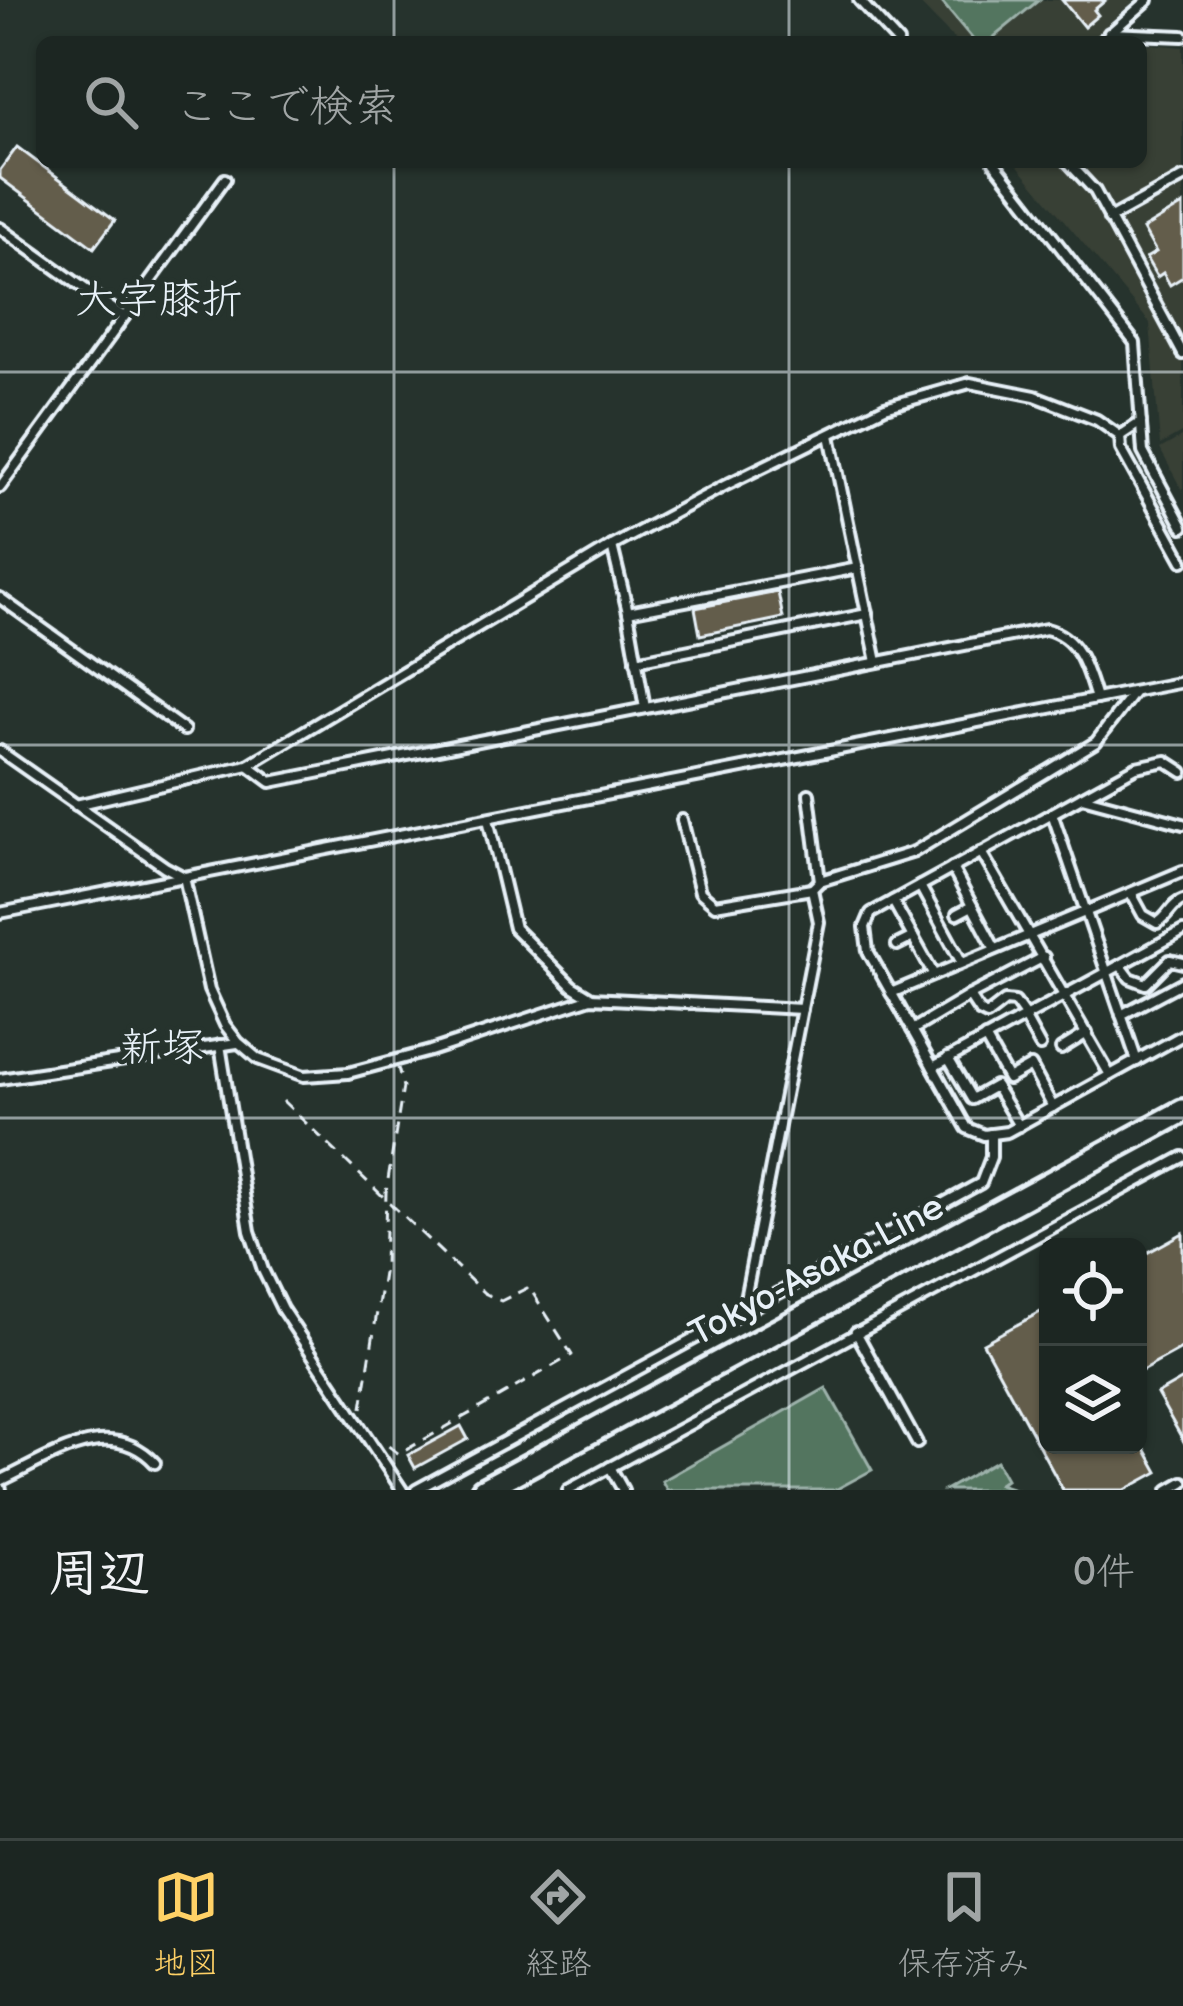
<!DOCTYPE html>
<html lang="ja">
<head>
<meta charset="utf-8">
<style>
  body { margin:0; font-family:"Balsamiq Sans","Klee One",sans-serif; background:#29322f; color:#f1f3f6 }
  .controls { position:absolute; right:36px; bottom:36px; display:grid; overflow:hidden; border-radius:18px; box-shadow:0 3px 9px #0004 }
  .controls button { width:108px; height:108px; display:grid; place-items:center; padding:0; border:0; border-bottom:3px solid #3a4340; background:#1c2622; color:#f1f3f6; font:60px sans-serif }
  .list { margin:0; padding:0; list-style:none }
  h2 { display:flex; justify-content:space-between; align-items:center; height:156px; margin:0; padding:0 48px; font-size:51px }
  h2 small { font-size:39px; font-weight:400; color:#a0a5a5 }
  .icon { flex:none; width:66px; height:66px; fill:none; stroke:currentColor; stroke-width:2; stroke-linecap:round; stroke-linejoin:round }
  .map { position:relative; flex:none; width:1183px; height:1490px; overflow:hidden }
  .search { position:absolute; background:#1c2622; box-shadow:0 3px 9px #0004; left:36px; right:36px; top:36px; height:132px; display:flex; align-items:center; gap:30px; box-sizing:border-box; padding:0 42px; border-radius:18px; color:#a0a5a5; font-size:45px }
  .sheet { height:348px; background:#1c2622 }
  nav { display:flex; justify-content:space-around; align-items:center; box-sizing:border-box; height:168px; border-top:3px solid #3a4340; background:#1c2622; font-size:33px; color:#a0a5a5 }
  nav a { display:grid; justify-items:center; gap:6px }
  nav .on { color:#ffd166 }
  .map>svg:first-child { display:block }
</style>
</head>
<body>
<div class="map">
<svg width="1183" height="1490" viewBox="0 0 1183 1490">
  <rect width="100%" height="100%" fill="#26332d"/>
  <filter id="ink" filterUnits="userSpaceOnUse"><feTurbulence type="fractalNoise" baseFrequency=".00833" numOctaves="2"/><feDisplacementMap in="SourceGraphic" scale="24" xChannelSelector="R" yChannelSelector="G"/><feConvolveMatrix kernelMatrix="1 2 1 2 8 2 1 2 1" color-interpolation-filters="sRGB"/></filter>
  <g filter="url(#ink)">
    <g fill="#384036">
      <path d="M 916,0 L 1135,0 L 1088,42 L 957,42 Z"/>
      <path d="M 1141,43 L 1183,47 L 1183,432 L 1160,445 L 1150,323 L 1015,162 L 1141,162 Z"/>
      <path d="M 1183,436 L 1183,492 L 1160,449 Z"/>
    </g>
    <g fill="#52745e" stroke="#9db2ab" stroke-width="3">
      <path d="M 940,0 L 1039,0 L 988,42 L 975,42 Z"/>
      <path d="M 826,1388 L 872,1470 L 835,1490 L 667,1490 L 662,1481 Z"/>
      <path d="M 996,1461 L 1006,1479 L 999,1484 L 1017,1490 L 945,1490 Z"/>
    </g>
    <g fill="#635d4c" stroke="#e8f1f8" stroke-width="3">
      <path d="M 1062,0 L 1106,0 L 1094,10 L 1098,15 L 1084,27 Z"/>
      <path d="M 17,147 L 115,220 L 94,248 L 0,178 L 0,170 Z"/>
      <path d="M 1183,205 L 1183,277 L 1170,285 L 1163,273 L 1157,277 L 1146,258 L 1156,252 L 1143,229 Z"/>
      <path d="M 778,592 L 783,618 L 700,635 L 695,608 Z"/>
      <path d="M 1183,1233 L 1183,1348 L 1138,1373 L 1138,1258 Z"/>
      <path d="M 1048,1308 L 1048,1445 L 1143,1445 L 1158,1472 L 1125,1490 L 1063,1490 L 983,1343 Z"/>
      <path d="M 1183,1379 L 1183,1440 L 1157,1394 Z"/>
      <path d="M 461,1426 L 468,1439 L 415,1468 L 408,1455 Z"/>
    </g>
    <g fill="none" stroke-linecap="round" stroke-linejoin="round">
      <defs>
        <g id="lane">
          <path d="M 859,0 L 898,42"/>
          <path d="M 1109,33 L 1183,36"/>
          <path d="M 1100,42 L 1148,0"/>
          <path d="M 994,162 L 1135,343 L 1143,452 L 1183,527"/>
          <path d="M 1068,162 L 1095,191 L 1183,354"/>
          <path d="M 1109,219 L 1183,178"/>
          <path d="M 0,228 L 124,317"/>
          <path d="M 830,435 L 877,662"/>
          <path d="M 1120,436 L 1141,422"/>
          <path d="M 0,487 L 225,179"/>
          <path d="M 612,546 L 628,612 L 645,708"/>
          <path d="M 0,598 L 184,730"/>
          <path d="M 628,612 L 858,568"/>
          <path d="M 636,661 L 867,614"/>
          <path d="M 0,751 L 165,867 L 184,877 L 209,990 L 225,1025 L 238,1042 L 258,1059 L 304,1076 L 348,1073 L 430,1051 L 591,998 L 802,1009"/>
          <path d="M 248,765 L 271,782 L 1046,629 C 1079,637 1087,670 1096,699"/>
          <path d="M 1183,772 L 1166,761 L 1136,767 L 871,913 L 865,927 L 868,951 L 967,1128 L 984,1135 L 1007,1132 L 1183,1035"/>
          <path d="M 809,794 L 820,881"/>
          <path d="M 1082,797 L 1183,824"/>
          <path d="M 76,805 L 248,765 L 612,546 L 726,485 L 885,407 L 970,383 L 1035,396 L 1097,420 L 1120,436 L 1121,449 L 1183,561"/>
          <path d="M 1052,813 L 1137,1061"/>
          <path d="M 488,819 L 514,928 L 572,986 L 590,997"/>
          <path d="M 682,820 L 700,892 L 715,905 L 812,889"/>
          <path d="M 981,852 L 1110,1075"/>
          <path d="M 952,868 L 995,949"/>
          <path d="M 920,886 L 962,963"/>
          <path d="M 1131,893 L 1143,915 L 1157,923 C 1168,918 1171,904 1183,900"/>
          <path d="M 893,901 L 934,975"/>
          <path d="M 0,913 L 1183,682"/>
          <path d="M 957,914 L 972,906"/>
          <path d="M 897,945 L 913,937"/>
          <path d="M 1121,966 L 1130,978 L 1146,984 L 1170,960 L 1183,963"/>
          <path d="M 891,993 L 1183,871"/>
          <path d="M 969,996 L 979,1011 L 987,1015 L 1005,1001 L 1015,1002 L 1025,1016"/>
          <path d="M 1121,1015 L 1183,982"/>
          <path d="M 1024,1017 L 1040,1046"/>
          <path d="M 912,1030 L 969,996 L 1044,957"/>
          <path d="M 985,1038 L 1008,1079 L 1031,1066 L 1053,1107"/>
          <path d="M 220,1045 L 250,1231 L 263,1270 L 282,1309 L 402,1490"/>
          <path d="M 1061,1049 L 1087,1033"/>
          <path d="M 948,1058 L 972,1099 L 995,1086 L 1019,1126"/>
          <path d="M 933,1067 L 1183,931"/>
          <path d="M 0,1079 L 237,1043"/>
          <path d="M 742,1314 L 819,922 L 812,889 L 820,881 L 914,852 L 1096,742 L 1134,692"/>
          <path d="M 856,1332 L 917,1443"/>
          <path d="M 610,1467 L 623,1490"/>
          <path d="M 0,1481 C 50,1458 109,1414 155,1463"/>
          <path d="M 0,1487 L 1,1490"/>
          <path d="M 416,1490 L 981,1183 L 991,1157 L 991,1134"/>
          <path d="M 568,1490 L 1183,1157"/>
          <path d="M 1169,1490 L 1183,1482"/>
        </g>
        <path id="secondary" d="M 483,1490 L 1183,1111"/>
      </defs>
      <use href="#lane" stroke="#e8f1f8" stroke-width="16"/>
      <use href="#secondary" stroke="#e8f1f8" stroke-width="30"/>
      <g stroke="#e8f1f8" stroke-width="3" stroke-dasharray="12 9" stroke-linecap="butt">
        <path d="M 283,1101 L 484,1293 L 501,1301 L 529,1287 L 572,1355 L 399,1454 L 383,1442"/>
        <path d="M 362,1408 L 384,1267 L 386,1192 L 403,1087 L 398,1068"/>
      </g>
      <use href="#lane" stroke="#26332d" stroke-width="8"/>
      <use href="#secondary" stroke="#26332d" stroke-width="21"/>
    </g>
  </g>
  <path fill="none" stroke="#e8f1f8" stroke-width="3" stroke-opacity="0.55" d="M 394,0 L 394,42M 789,0 L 789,42M 394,162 L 394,1490M 789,162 L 789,1490M 0,372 L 1183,372M 0,745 L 1183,745M 0,1118 L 1183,1118"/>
  <g text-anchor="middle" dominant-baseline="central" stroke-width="9" stroke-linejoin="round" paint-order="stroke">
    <g font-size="36" fill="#e8f1f8" stroke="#26332d">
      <text transform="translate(817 1271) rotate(-28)">Tokyo-Asaka Line</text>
    </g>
    <g font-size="42" fill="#e8f1f8" stroke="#26332d">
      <text x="159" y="300">大字膝折</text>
      <text x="162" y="1048">新塚</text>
    </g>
  </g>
</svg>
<div class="controls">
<button><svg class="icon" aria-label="locate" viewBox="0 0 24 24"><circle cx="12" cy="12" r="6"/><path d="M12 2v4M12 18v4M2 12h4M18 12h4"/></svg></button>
<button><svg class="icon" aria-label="layers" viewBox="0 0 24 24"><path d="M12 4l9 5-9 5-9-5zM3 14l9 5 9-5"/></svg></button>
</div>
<div class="search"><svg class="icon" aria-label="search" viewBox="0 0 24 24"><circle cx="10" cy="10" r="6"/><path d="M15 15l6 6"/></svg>ここで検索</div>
</div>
<section class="sheet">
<h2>周辺<small>0件</small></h2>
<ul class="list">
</ul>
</section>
<nav>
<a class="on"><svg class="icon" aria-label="map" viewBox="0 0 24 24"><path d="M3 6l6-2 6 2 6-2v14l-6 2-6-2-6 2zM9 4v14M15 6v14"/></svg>地図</a>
<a><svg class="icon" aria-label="directions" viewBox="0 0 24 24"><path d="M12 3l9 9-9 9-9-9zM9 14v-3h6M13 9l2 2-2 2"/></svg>経路</a>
<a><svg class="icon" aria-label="saved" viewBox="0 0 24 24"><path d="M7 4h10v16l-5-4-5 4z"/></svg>保存済み</a>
</nav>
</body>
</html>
